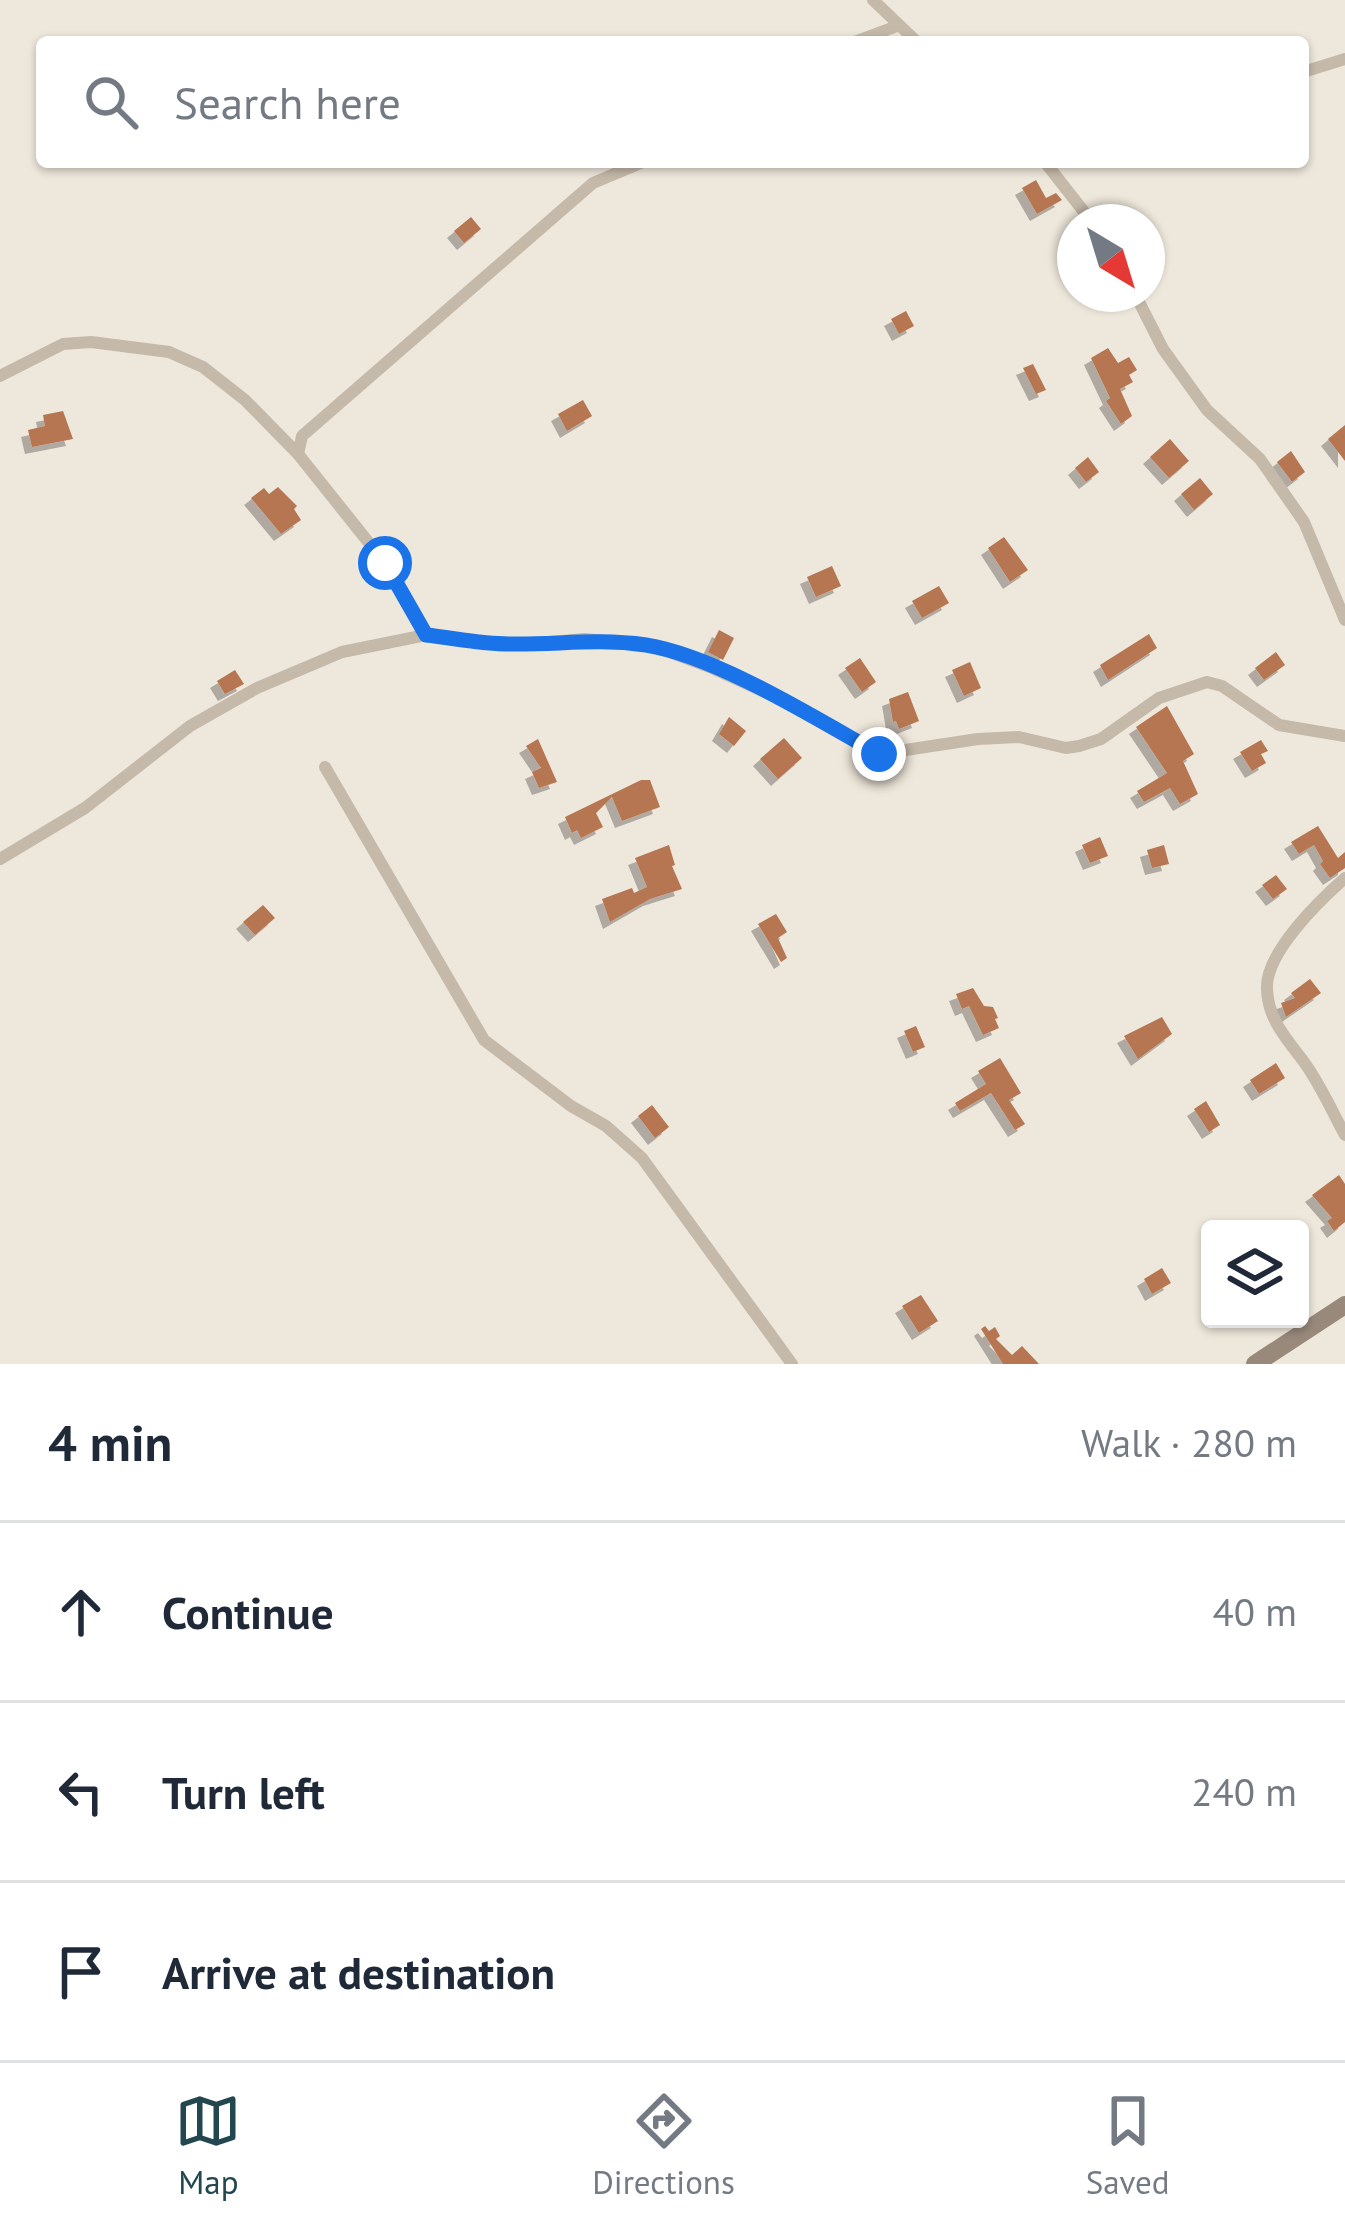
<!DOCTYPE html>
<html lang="en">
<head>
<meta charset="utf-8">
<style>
  body { margin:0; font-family:"PT Sans",sans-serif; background:#f6f6f7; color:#1f2937 }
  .controls { position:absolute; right:36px; bottom:36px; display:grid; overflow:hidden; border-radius:12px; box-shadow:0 3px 9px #0004 }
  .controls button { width:108px; height:108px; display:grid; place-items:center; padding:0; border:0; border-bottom:3px solid #e0e1e3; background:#fff; color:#1f2937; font:60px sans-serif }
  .compass { position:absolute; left:1057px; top:204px; width:108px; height:108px; border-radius:50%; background:#fff; box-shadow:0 3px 9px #0004; rotate:142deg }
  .stop { position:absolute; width:36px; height:36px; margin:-27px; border:9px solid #1a73e8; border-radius:50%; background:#fff }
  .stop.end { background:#1a73e8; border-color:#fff; box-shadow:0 3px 12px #0008 }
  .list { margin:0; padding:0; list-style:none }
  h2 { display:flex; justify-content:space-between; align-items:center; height:156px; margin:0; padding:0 48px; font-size:51px }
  h2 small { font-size:39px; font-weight:400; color:#747a83 }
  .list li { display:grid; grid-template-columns:78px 1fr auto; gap:36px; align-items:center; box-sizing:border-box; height:180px; padding:0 48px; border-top:3px solid #e0e1e3 }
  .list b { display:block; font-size:45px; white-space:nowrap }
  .list em { font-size:39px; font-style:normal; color:#747a83 }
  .icon { flex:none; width:66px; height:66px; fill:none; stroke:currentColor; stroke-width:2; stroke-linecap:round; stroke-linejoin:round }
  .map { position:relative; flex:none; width:1345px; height:1364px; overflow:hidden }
  .search { position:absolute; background:#fff; box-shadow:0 3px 9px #0004; left:36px; right:36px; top:36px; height:132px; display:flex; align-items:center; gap:30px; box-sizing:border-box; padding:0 42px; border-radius:12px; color:#747a83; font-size:45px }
  .sheet { height:696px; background:#fff }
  nav { display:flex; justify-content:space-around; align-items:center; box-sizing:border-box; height:168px; border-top:3px solid #e0e1e3; background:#fff; font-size:33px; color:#747a83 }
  nav a { display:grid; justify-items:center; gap:6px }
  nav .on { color:#23474f }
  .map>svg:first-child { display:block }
</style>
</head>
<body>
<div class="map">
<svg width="1345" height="1364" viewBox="0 0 1345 1364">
  <defs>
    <filter id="shadow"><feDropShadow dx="-7" dy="7" stdDeviation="0" flood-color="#0004"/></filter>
  </defs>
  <rect width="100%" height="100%" fill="#eee7db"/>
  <g fill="#b67651" filter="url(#shadow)">
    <path d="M 1036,180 L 1046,198 L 1056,193 L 1062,200 L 1037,214 L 1022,188 Z"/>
    <path d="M 471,217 L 481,229 L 464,243 L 454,231 Z"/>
    <path d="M 906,311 L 914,326 L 899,334 L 891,319 Z"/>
    <path d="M 1108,348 L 1118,363 L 1129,357 L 1137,370 L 1129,375 L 1133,382 L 1120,389 L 1132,416 L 1121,424 L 1106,401 L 1110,398 L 1091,358 Z"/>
    <path d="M 1033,364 L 1046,390 L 1036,394 L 1023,368 Z"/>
    <path d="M 583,400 L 592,416 L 567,431 L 558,414 Z"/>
    <path d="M 63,411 L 73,439 L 32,447 L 28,430 L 45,426 L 43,415 Z"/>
    <path d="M 1345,425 L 1345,461 L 1328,439 Z"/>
    <path d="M 1170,439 L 1189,461 L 1169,478 L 1150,457 Z"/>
    <path d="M 1291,451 L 1305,472 L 1292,482 L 1277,462 Z"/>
    <path d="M 1088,457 L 1099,472 L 1086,482 L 1075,468 Z"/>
    <path d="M 1200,478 L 1213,494 L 1194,510 L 1181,494 Z"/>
    <path d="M 278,487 L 297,506 L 294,509 L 301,520 L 281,534 L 251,498 L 264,488 L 269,494 Z"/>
    <path d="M 1004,537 L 1028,570 L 1010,582 L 988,548 Z"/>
    <path d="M 832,566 L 841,586 L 816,597 L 807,577 Z"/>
    <path d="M 939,586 L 949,603 L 922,618 L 912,601 Z"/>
    <path d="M 719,630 L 734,638 L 723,660 L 708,652 Z"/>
    <path d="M 1149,634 L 1157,648 L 1108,680 L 1100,665 Z"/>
    <path d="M 1276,652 L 1285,665 L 1264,680 L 1255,668 Z"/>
    <path d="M 860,658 L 876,682 L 862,692 L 845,668 Z"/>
    <path d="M 970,662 L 981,688 L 964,696 L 952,670 Z"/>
    <path d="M 235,670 L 244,684 L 225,694 L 217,681 Z"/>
    <path d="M 908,692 L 919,721 L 899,729 L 896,721 L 893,722 L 889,699 Z"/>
    <path d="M 1167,706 L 1194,754 L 1183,761 L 1198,794 L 1180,804 L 1170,788 L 1144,802 L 1137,791 L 1167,773 L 1136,727 Z"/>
    <path d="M 729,717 L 746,731 L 734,746 L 719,734 Z"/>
    <path d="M 784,738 L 802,758 L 778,779 L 760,759 Z"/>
    <path d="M 538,739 L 557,782 L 539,788 L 532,772 L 541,768 L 526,746 Z"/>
    <path d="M 1261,740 L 1268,751 L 1261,754 L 1266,763 L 1252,771 L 1240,752 Z"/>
    <path d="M 641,780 L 650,780 L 660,807 L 622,821 L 612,797 L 596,813 L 603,827 L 581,838 L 577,830 L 572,833 L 565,817 Z"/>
    <path d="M 1318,826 L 1338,858 L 1345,852 L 1345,868 L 1330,878 L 1320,864 L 1323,861 L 1314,845 L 1299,854 L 1291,842 Z"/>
    <path d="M 1100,837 L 1108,856 L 1090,863 L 1082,845 Z"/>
    <path d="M 669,845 L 675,865 L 672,866 L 682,889 L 650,899 L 610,922 L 602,899 L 632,888 L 634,893 L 647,887 L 635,858 Z"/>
    <path d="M 1164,845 L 1169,864 L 1152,868 L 1147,850 Z"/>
    <path d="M 1276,875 L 1287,889 L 1273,899 L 1262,885 Z"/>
    <path d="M 263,905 L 275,918 L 255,935 L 243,922 Z"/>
    <path d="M 776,914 L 787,932 L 778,938 L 787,958 L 781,962 L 758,924 Z"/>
    <path d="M 1310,979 L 1321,993 L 1286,1017 L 1281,1003 L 1295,998 L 1291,993 Z"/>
    <path d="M 973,988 L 984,1006 L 993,1007 L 998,1018 L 995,1019 L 999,1028 L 983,1035 L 969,1006 L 962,1009 L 956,994 Z"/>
    <path d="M 1162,1017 L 1172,1034 L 1138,1059 L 1124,1036 Z"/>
    <path d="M 916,1026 L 925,1047 L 913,1052 L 904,1031 Z"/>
    <path d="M 1000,1058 L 1021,1093 L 1009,1100 L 1025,1124 L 1015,1130 L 991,1093 L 960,1111 L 955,1103 L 986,1084 L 978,1071 Z"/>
    <path d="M 1276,1063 L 1285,1078 L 1259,1094 L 1250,1080 Z"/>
    <path d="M 1206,1101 L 1220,1125 L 1209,1132 L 1194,1109 Z"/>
    <path d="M 652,1105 L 669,1127 L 655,1138 L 638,1116 Z"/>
    <path d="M 1339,1175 L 1345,1184 L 1345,1222 L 1334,1231 L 1327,1221 L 1332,1218 L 1312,1195 Z"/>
    <path d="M 1162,1268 L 1171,1283 L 1152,1294 L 1144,1279 Z"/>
    <path d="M 921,1295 L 938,1321 L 919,1333 L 902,1306 Z"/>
    <path d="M 985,1326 L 989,1331 L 995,1327 L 1000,1336 L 996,1339 L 1012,1355 L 1022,1346 L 1039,1364 L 1003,1364 L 981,1329 Z"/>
  </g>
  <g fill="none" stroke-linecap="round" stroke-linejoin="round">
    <g stroke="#c5b9a9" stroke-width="12">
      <path d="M 873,0 L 917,42"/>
      <path d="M 854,42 L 897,26"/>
      <path d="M 1303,72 L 1345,59"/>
      <path d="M 1045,162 L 1092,222"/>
      <path d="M 1135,294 L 1163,349 L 1207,410 L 1260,459 L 1304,522 L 1345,620"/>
      <path d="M 0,376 L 63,344 L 91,342 L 169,352 L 203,367 L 245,400 L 298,454"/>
      <path d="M 426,635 L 385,563 L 298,454 L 302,436 L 593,183 L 643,162"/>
      <path d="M 325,767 L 484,1040 L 571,1106 L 606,1126 L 642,1158 L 792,1364"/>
      <path d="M 0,859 L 85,808 L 190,726 L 257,688 L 342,652 L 426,635 L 478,643 L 515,645 L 585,639 L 653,646 L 712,668 L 802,709 L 879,754 L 978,739 L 1019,737 L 1066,748 L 1079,746 L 1101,739 L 1159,698 L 1207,682 L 1222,686 L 1279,725 L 1345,736"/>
      <path d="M 1345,878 C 1320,900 1265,953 1267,989 C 1268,1020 1287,1039 1304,1062 C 1320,1084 1332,1111 1345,1135"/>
    </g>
    <path stroke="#98897b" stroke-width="18" d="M 1255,1364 L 1345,1305"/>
  </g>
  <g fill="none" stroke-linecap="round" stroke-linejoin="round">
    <path stroke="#1a73e8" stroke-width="15" d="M 385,563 L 426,635 C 454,638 481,644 509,644 C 558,645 595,638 646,645 C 716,656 817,719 879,754"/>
  </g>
</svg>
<div class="controls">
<button><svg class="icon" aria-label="layers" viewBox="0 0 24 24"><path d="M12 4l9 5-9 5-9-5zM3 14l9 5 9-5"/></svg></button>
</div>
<svg class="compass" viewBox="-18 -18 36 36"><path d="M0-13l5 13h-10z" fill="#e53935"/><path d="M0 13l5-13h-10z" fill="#747a83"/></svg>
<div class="stop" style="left:385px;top:563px"></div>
<div class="stop end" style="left:879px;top:754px"></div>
<div class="search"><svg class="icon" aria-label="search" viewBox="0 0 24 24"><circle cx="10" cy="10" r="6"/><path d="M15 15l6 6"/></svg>Search here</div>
</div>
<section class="sheet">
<h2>4 min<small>Walk · 280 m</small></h2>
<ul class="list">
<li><svg class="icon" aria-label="ahead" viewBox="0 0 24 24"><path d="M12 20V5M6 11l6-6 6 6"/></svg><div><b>Continue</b></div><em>40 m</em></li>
<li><svg class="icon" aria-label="left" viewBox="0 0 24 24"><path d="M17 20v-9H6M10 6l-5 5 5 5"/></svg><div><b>Turn left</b></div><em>240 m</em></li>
<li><svg class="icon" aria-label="arrive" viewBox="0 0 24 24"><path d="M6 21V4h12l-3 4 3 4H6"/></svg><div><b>Arrive at destination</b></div></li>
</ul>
</section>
<nav>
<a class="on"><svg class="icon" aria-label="map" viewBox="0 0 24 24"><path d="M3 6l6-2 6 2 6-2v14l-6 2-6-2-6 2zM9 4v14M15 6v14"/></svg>Map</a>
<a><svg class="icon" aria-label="directions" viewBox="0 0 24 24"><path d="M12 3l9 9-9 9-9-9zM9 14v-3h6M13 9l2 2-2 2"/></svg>Directions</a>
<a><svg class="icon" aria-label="saved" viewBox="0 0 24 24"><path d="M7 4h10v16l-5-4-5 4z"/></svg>Saved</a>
</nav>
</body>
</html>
